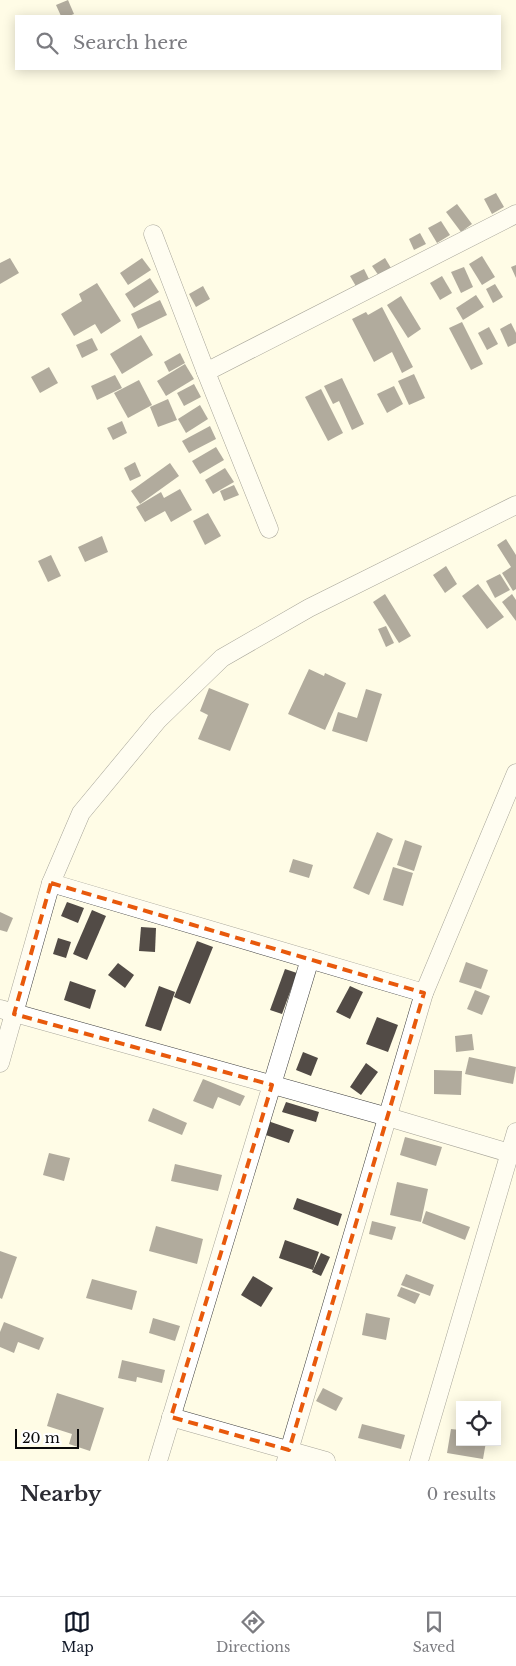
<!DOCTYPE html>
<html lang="en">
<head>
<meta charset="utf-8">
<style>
  body { margin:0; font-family:"Libre Baskerville",serif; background:#f2f2f3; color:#2b2b33 }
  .controls { position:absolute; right:15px; bottom:15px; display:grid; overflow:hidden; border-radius:0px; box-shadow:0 2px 12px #0003 }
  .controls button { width:45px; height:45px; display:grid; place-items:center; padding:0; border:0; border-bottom:1px solid #e1e1e2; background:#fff; color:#2b2b33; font:25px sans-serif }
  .scale { position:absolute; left:15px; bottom:12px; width:64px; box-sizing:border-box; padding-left:5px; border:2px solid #0a0a0a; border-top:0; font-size:14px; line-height:18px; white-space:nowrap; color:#0a0a0a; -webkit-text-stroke:4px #fff; paint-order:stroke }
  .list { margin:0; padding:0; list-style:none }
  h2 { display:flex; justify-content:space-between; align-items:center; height:65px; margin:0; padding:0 20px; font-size:21px }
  h2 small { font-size:16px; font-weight:400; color:#7c7c81 }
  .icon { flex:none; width:28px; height:28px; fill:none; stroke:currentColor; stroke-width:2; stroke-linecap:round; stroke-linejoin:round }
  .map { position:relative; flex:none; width:516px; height:1461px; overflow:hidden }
  .search { position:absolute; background:#fff; box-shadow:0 2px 12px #0003; left:15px; right:15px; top:15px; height:55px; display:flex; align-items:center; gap:12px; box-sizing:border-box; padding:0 18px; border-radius:0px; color:#7c7c81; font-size:19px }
  .sheet { height:135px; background:#fff }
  nav { display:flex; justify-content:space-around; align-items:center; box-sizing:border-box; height:70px; border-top:1px solid #e1e1e2; background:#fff; font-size:14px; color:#7c7c81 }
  nav a { display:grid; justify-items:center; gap:2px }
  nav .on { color:#111827 }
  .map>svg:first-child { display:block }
</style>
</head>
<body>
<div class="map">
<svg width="516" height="1461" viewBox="0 0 516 1461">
  <rect width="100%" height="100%" fill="#fffce6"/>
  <g fill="#524b46">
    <path d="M 68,0 L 74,14 L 69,16 L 61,16 L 56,5 Z"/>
    <path d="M 496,193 L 504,207 L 492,214 L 484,199 Z"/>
    <path d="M 457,204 L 472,224 L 461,232 L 446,212 Z"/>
    <path d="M 441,221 L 450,235 L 437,243 L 428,228 Z"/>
    <path d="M 420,233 L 426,244 L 414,250 L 409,239 Z"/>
    <path d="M 482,256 L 495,277 L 482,285 L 469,264 Z"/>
    <path d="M 10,258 L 19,273 L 0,284 L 0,263 Z"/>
    <path d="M 142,258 L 151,270 L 128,285 L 120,273 Z"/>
    <path d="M 385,258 L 391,268 L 379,276 L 372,266 Z"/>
    <path d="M 516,265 L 516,278 L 511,267 Z"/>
    <path d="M 464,267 L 473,287 L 461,293 L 451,272 Z"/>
    <path d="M 364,269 L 370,281 L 357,288 L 350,276 Z"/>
    <path d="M 442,276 L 452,293 L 440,300 L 430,283 Z"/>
    <path d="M 150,278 L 159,292 L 134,308 L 125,294 Z"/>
    <path d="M 97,283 L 121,321 L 101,334 L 95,324 L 74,336 L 61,314 L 82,301 L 79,294 Z"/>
    <path d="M 495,284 L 503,297 L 493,303 L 486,289 Z"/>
    <path d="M 203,286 L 210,299 L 196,307 L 189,294 Z"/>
    <path d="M 476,295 L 484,307 L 463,320 L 456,308 Z"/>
    <path d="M 401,296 L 421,329 L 408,338 L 387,305 Z"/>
    <path d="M 160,300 L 167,315 L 138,329 L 131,314 Z"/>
    <path d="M 382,307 L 413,367 L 402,373 L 392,352 L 374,362 L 352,319 L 366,312 L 368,315 Z"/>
    <path d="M 462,322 L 483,364 L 471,370 L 449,328 Z"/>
    <path d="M 511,323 L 516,333 L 516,343 L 508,347 L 500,329 Z"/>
    <path d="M 489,327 L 498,344 L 487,350 L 478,333 Z"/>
    <path d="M 141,335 L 153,355 L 122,374 L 110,354 Z"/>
    <path d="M 92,338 L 98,350 L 82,358 L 76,345 Z"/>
    <path d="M 180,353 L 185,363 L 169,372 L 164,362 Z"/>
    <path d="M 185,364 L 194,379 L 166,396 L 157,381 Z"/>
    <path d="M 49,367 L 58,383 L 40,393 L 31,377 Z"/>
    <path d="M 414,374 L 425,398 L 409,405 L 398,381 Z"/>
    <path d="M 115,375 L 122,388 L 97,400 L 91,386 Z"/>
    <path d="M 342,378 L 364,424 L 352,430 L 339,401 L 333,404 L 324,386 Z"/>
    <path d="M 139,380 L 152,405 L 128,418 L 114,393 Z"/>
    <path d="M 194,384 L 201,397 L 184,406 L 177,393 Z"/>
    <path d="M 394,386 L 403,404 L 387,413 L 377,394 Z"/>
    <path d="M 321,389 L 343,433 L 328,441 L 305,397 Z"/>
    <path d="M 168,399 L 177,420 L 158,427 L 150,407 Z"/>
    <path d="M 200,405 L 208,419 L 186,433 L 178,419 Z"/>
    <path d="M 122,421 L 127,433 L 113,440 L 107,428 Z"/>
    <path d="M 210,426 L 216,439 L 189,453 L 182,441 Z"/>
    <path d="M 216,447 L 224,460 L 200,474 L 192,461 Z"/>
    <path d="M 135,462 L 141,476 L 130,481 L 124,468 Z"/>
    <path d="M 170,463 L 179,476 L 140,504 L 131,491 Z"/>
    <path d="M 225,468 L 234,482 L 213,494 L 205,480 Z"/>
    <path d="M 234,485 L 239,495 L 224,501 L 220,491 Z"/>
    <path d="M 180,489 L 192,510 L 171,522 L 165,511 L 145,522 L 136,507 L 161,492 L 164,498 Z"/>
    <path d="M 208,513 L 221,536 L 205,545 L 193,521 Z"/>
    <path d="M 102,536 L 108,552 L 85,562 L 78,547 Z"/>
    <path d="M 506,539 L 516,555 L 516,589 L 513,591 L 502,573 L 511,567 L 497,545 Z"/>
    <path d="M 51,555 L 61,576 L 48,582 L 38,561 Z"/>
    <path d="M 446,566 L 457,584 L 445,593 L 433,575 Z"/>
    <path d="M 500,574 L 510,590 L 495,598 L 486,581 Z"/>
    <path d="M 478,584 L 504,617 L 487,629 L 462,596 Z"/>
    <path d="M 385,594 L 411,636 L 399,643 L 373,602 Z"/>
    <path d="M 512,594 L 516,600 L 516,621 L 502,602 Z"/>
    <path d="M 386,626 L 394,643 L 386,647 L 378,629 Z"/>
    <path d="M 309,669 L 324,676 L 325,673 L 346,683 L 325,730 L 288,714 Z"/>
    <path d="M 209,688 L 249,704 L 230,751 L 198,739 L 208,715 L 200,711 Z"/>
    <path d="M 366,689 L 382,694 L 367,742 L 332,731 L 338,712 L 357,718 Z"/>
    <path d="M 377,832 L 393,839 L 369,895 L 353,888 Z"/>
    <path d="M 405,840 L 422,846 L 414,871 L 397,865 Z"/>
    <path d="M 293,859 L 313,865 L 309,878 L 289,872 Z"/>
    <path d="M 393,867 L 413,873 L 403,906 L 383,900 Z"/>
    <path d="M 67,902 L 84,908 L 78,923 L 61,916 Z"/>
    <path d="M 92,910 L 106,916 L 87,960 L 73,954 Z"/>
    <path d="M 0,912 L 13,918 L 7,932 L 0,930 Z"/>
    <path d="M 141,927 L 156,928 L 155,952 L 139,951 Z"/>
    <path d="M 58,938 L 71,942 L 66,958 L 53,954 Z"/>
    <path d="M 197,941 L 213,947 L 190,1004 L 174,997 Z"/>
    <path d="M 466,962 L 488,970 L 481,989 L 459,982 Z"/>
    <path d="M 118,963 L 134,975 L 125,988 L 108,975 Z"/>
    <path d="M 285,969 L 297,973 L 282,1014 L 270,1010 Z"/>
    <path d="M 70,981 L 96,990 L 90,1009 L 64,1000 Z"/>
    <path d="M 159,986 L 175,992 L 161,1031 L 145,1026 Z"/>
    <path d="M 350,986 L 363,992 L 350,1019 L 336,1012 Z"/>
    <path d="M 475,990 L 490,996 L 482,1015 L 467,1009 Z"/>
    <path d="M 377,1017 L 398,1025 L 388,1052 L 366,1044 Z"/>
    <path d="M 472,1034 L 474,1050 L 456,1052 L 455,1036 Z"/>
    <path d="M 303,1052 L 318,1058 L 311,1076 L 296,1070 Z"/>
    <path d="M 469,1057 L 516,1067 L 513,1084 L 465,1074 Z"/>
    <path d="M 366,1063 L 378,1072 L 361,1095 L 350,1087 Z"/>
    <path d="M 434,1070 L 462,1071 L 461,1095 L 434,1094 Z"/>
    <path d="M 203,1079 L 245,1096 L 240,1106 L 218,1097 L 213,1109 L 193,1101 Z"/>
    <path d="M 286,1102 L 319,1112 L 316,1122 L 282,1112 Z"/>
    <path d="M 153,1108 L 187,1123 L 182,1135 L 148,1121 Z"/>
    <path d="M 268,1121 L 294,1130 L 289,1143 L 263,1134 Z"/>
    <path d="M 405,1137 L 442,1147 L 436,1166 L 400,1155 Z"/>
    <path d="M 49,1153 L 70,1158 L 64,1181 L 43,1175 Z"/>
    <path d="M 175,1164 L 222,1175 L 218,1191 L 171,1181 Z"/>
    <path d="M 397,1182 L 428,1189 L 421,1222 L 390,1215 Z"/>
    <path d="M 297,1198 L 342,1214 L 338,1226 L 293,1209 Z"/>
    <path d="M 426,1211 L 470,1227 L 465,1240 L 422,1223 Z"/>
    <path d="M 372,1221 L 396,1227 L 392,1240 L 369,1234 Z"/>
    <path d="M 156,1226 L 203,1239 L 197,1264 L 149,1251 Z"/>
    <path d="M 285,1240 L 319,1252 L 313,1270 L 279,1258 Z"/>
    <path d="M 0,1251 L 17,1257 L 2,1299 L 0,1298 Z"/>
    <path d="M 321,1253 L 330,1257 L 321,1276 L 312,1272 Z"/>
    <path d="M 406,1274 L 434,1285 L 430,1296 L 401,1285 Z"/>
    <path d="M 253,1276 L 273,1288 L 261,1307 L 241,1295 Z"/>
    <path d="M 92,1279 L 137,1291 L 132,1310 L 86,1298 Z"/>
    <path d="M 401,1287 L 420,1294 L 415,1304 L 397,1296 Z"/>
    <path d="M 366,1313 L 390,1318 L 386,1340 L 362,1335 Z"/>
    <path d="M 153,1318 L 180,1326 L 175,1341 L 149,1333 Z"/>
    <path d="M 4,1322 L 44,1338 L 39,1350 L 18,1342 L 14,1353 L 0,1347 L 0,1332 Z"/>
    <path d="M 122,1360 L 165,1370 L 162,1383 L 137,1377 L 136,1382 L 118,1378 Z"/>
    <path d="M 323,1388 L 343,1398 L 336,1411 L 316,1401 Z"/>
    <path d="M 57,1393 L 104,1408 L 90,1451 L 69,1444 L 72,1434 L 47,1426 Z"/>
    <path d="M 362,1424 L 405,1435 L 401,1449 L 358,1438 Z"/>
    <path d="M 451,1429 L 460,1430 L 460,1442 L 486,1442 L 483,1459 L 447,1453 Z"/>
  </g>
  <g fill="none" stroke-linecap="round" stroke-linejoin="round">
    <defs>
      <g id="street">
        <path d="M 153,234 L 206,372"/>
        <path d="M 269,529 L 206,372 L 516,214"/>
        <path d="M 51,883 L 424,993"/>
        <path d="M 0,1009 L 388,1117 L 516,1155"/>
        <path d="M 0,1063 L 51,883 L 81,813 L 158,720 L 222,658 L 309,608 L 516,505"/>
        <path d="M 171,1417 L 326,1461"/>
        <path d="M 158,1461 L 310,959"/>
        <path d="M 286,1461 L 424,993 L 516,773"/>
        <path d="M 419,1461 L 516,1132"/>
      </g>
    </defs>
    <use href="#street" stroke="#3d3d3d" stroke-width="19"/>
    <use href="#street" stroke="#fff" stroke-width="18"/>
  </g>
  <path d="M0 0H516V1461H0ZM 51,883 L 424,993 L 289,1450 L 171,1417 L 272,1085 L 14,1014 Z" fill="#fffce6" fill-opacity=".55" fill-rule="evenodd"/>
  <path fill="none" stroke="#e8590c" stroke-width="4" stroke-dasharray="10 6" stroke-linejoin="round" d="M 51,883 L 424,993 L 289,1450 L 171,1417 L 272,1085 L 14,1014 Z"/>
</svg>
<div class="controls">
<button><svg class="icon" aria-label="locate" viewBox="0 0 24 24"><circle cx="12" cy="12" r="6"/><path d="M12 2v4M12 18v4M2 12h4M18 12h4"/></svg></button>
</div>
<div class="scale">20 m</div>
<div class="search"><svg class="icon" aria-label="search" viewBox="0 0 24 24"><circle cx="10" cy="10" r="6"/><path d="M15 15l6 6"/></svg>Search here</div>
</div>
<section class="sheet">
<h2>Nearby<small>0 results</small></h2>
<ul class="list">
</ul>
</section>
<nav>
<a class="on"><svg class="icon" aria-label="map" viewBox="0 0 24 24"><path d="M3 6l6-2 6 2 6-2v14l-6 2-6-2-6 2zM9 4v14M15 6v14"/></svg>Map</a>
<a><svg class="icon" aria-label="directions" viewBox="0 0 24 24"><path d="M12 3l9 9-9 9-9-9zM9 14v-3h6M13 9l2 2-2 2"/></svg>Directions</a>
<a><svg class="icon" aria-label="saved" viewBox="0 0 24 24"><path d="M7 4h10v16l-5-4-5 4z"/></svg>Saved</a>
</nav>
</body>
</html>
